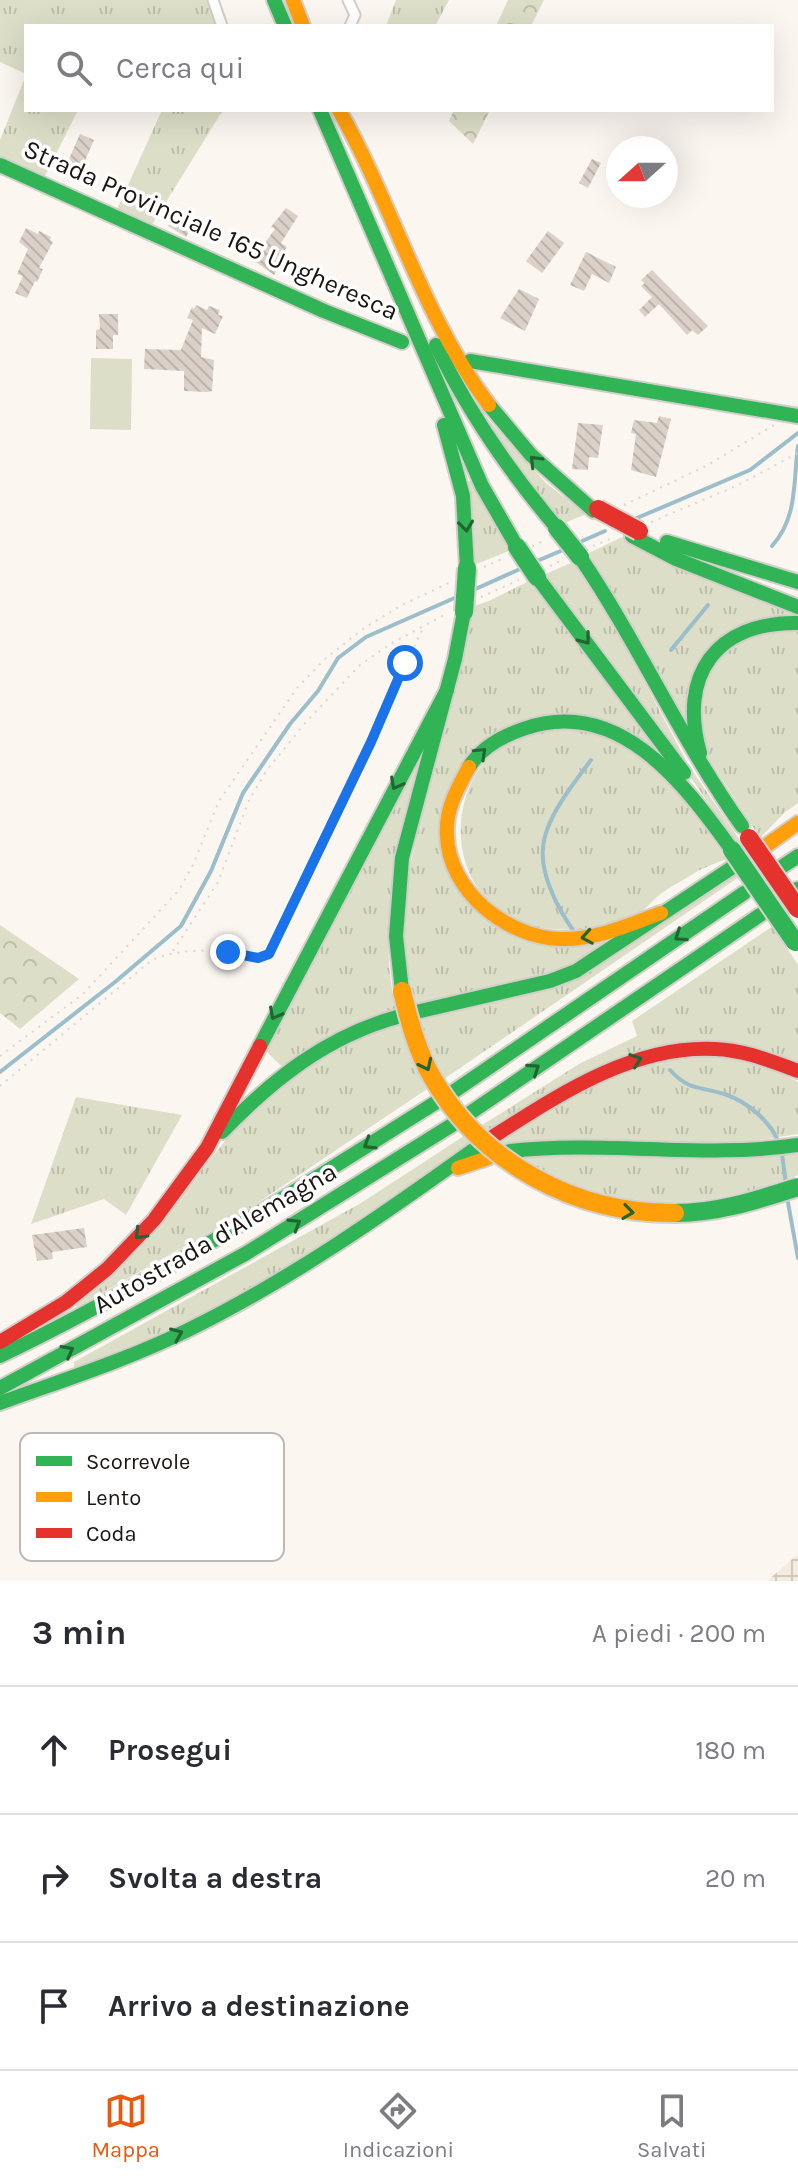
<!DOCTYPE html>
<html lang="it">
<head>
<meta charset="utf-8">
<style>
  body { margin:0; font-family:Karla,sans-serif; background:#f7f7f7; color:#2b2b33 }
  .compass { position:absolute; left:606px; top:136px; width:72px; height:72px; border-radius:50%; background:#fff; box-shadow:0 8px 32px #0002; rotate:249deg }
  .stop { position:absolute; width:24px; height:24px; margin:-18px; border:6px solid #1a73e8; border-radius:50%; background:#fff }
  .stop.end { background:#1a73e8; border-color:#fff; box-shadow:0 2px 8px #0008 }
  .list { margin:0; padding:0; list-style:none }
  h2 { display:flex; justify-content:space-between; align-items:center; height:104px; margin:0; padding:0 32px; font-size:34px }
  h2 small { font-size:26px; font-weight:400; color:#7c7c81 }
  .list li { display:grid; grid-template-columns:52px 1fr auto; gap:24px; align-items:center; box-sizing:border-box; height:128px; padding:0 32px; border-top:2px solid #e1e1e2 }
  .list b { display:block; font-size:30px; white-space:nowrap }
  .list em { font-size:26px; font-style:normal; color:#7c7c81 }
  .icon { flex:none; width:44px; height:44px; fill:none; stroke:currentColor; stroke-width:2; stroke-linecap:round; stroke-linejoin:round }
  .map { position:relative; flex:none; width:798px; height:1581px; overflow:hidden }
  .search { position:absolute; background:#fff; box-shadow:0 8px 32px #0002; left:24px; right:24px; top:24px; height:88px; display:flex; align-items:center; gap:20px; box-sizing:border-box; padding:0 28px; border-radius:0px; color:#7c7c81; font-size:30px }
  .sheet { height:488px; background:#fff }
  nav { display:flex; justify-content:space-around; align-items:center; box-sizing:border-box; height:112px; border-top:2px solid #e1e1e2; background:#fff; font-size:22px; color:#7c7c81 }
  nav a { display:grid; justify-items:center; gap:4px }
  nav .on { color:#ea580c }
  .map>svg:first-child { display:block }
</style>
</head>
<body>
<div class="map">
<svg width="798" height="1581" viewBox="0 0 798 1581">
  <defs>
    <pattern id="industrial-grid" width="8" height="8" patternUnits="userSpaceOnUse" patternTransform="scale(2)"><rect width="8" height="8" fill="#f6ebdf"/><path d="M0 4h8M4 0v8" fill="none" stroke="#d2c9be"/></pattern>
    <pattern id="grass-tufts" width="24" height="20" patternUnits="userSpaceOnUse" patternTransform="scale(2)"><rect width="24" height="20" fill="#dcdec8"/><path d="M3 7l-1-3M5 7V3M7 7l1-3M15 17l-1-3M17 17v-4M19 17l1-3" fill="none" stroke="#bcbeab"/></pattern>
    <pattern id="forest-crowns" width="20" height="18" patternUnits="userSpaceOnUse" patternTransform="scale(2)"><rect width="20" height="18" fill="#dcdec8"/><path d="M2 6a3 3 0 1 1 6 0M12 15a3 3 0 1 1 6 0" fill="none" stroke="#bcbeab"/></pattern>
    <pattern id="building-back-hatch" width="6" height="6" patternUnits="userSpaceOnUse" patternTransform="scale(2)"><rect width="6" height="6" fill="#dbd1c8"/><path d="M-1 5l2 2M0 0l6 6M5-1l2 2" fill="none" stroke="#bbb3ab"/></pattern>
  </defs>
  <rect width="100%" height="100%" fill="#fbf6f0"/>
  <path fill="url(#industrial-grid)" d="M 798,1554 L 798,1581 L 767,1581 Z"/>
  <g fill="url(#grass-tufts)">
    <path d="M 0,0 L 213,0 L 222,26 L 26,26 L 26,74 L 0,62 Z"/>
    <path d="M 396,0 L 449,0 L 435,26 L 386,26 Z"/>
    <path d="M 26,75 L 26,110 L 78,110 L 41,184 L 0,165 L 0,140 Z"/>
    <path d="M 162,110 L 223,110 L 148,231 L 114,216 Z"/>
    <path d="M 478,408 L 547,484 L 586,514 L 562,524 L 515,471 Z"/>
    <path d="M 464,481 L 470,481 L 509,551 L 474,565 Z"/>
    <path d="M 622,537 L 645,550 L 798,612 L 729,630 L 686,722 L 587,554 Z"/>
    <path d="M 573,562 L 607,612 L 689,766 L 742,843 L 738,846 L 678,759 L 543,575 Z"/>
    <path d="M 531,580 L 655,747 L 546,714 L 464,766 L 447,845 L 503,927 L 608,939 L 612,943 L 551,974 L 412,1006 L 404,948 L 406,883 L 471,607 L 489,601 Z"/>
    <path d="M 765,629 L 798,630 L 798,803 L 784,813 L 760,838 L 709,759 L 702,741 L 699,725 L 704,677 L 726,649 Z"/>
    <path d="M 534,729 L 601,732 L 651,763 L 688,804 L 727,859 C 713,864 700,869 688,877 C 678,883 666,889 657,897 C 651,902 646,909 639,913 C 624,921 603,927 586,929 C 573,930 557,930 544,928 C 452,915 434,800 501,745 C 510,738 523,734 534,729 Z"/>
    <path d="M 415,766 L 420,768 C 404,846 374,931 397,1011 L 281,1066 L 265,1050 Z"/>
    <path d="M 736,872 L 739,877 L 444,1079 L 415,1018 L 632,944 Z"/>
    <path d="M 773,926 L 798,965 L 798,1065 L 673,1043 L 489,1132 L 482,1125 L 579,1064 L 637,1036 L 632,1021 Z"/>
    <path d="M 401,1022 L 430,1087 L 235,1218 L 77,1307 L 75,1302 L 162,1219 L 237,1126 L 288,1076 L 342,1043 Z"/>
    <path d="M 668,1056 C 719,1056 752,1056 798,1082 L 798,1134 L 747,1142 L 704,1144 L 504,1146 L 498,1140 L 563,1099 Z"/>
    <path d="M 76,1097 L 182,1115 L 126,1215 L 104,1199 L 31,1224 Z"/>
    <path d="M 467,1134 L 476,1142 L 276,1275 C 212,1313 143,1341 74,1369 L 74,1362 L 361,1203 Z"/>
    <path d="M 798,1150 L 798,1175 C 699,1213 610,1214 519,1156 Z"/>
  </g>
  <g fill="url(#forest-crowns)">
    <path d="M 508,0 L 544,0 L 531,26 L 496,26 Z"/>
    <path d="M 454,110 L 490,110 L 473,144 L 449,121 Z"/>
    <path d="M 0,925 L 79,979 L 20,1029 L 0,1013 Z"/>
  </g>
  <path fill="#dcdec8" d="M 91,358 L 132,359 L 131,430 L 90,429 Z"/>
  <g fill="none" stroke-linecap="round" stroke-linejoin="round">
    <g stroke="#9bbeca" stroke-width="4">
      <path d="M 637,518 L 750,470 L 798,433"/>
      <path d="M 580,542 L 605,531"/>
      <path d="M 772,546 C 798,517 793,483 798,446"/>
      <path d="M 537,561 L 563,550"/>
      <path d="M 471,591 L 520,569"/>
      <path d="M 671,650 L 708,605"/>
      <path d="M 573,930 C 558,909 540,874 543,848 C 545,818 574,783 591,760"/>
      <path d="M 670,1070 C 690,1092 701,1086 727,1095 C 747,1102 770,1121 778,1141"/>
      <path d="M 0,1072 L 115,982 L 181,926 L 211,871 L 243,793 L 290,724 L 318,691 L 338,658 L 366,637 L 459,596"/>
      <path d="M 782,1154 L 786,1184"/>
      <path d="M 787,1197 L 798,1258"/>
    </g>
  </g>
  <g fill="url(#building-back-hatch)">
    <path d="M 80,134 L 94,140 L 76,181 L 62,175 Z"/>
    <path d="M 592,159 L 601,163 L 588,188 L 579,183 Z"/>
    <path d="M 286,208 L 298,216 L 281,243 L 287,247 L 279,258 L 283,261 L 274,275 L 253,260 L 275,229 L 271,227 Z"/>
    <path d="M 177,212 L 186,217 L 183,222 L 192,227 L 186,237 L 168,226 Z"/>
    <path d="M 26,228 L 38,234 L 39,231 L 51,237 L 50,240 L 53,242 L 39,268 L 43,269 L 37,282 L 35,281 L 27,298 L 15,293 L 23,276 L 17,274 L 28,249 L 19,242 Z"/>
    <path d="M 548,231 L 564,243 L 542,273 L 526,261 Z"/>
    <path d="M 586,252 L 616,267 L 609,283 L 592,274 L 584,291 L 570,285 Z"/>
    <path d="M 652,270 L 708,326 L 698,335 L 692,330 L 687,335 L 659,304 L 645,317 L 639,310 L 652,297 L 641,286 L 645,283 L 641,280 Z"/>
    <path d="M 519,289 L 539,299 L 525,331 L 500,318 Z"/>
    <path d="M 196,305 L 207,310 L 209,306 L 220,310 L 218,315 L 223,316 L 215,334 L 202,328 L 201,357 L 214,360 L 212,391 L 207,392 L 184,391 L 184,371 L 144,369 L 145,349 L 181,350 L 193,320 L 187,318 L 192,307 L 194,309 Z"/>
    <path d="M 99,314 L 118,314 L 118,335 L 113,335 L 113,349 L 96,349 L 96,330 L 100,329 Z"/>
    <path d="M 659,416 L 671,419 L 656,477 L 631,470 L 636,434 L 631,433 L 634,420 L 657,423 Z"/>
    <path d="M 578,423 L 603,425 L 598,458 L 589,457 L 588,470 L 572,469 Z"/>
    <path d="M 84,1228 L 87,1247 L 52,1252 L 53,1259 L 37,1261 L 32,1235 Z"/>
  </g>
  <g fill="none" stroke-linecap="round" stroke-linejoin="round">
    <defs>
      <g id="street">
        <path d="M 213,0 L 222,26"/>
        <path d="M 348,0 L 355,15 L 350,26"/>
      </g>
      <g id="fast">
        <path d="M 274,0 L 285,26"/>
        <path d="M 320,110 L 482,486 L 517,547"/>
        <path d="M 0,165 L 324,311 L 402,342"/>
        <path d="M 436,345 C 468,412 509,471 557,528"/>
        <path d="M 470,361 L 798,416"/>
        <path d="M 489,405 L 531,455 L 594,511"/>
        <path d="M 444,425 L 463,496 L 467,568"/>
        <path d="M 632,536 L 676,559 L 798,607"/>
        <path d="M 667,542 L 798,582"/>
        <path d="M 580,557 C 639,644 681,740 742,826"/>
        <path d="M 537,577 L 684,773"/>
        <path d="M 700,753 C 678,675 716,622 798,623"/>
        <path d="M 469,767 C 481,748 503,736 523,729 C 618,695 683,782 732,850"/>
        <path d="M 783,866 L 798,856"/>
        <path d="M 797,889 L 798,889"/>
        <path d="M 402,991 L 396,936 L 402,858 L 455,659 L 464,612"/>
        <path d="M 416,1012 L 550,981 L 576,971 L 730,869"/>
        <path d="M 260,1046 L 447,690"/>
        <path d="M 453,1092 L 744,893"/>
        <path d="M 470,1113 L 760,915"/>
        <path d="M 222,1132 C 273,1079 326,1037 397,1017"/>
        <path d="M 510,1151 C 606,1140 702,1159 798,1145"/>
        <path d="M 0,1356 C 152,1283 293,1193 435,1103"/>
        <path d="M 0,1388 L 245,1254 L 452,1125"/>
        <path d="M 0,1403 C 63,1380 127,1360 188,1330 C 290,1280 384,1214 476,1148"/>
      </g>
      <g id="slow">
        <path d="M 293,0 L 303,26"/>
        <path d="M 339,110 C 394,207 421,314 489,405"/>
        <path d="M 469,767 C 457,789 445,810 447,836 C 449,892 507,937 560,939 C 596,940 628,925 661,913"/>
        <path d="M 767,845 L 798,823"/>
        <path d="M 458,1168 L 488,1158"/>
      </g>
      <g id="jam">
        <path d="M 494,1136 C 560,1094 633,1045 715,1049 C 744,1050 771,1061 798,1071"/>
        <path d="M 0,1342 L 66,1302 L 107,1269 L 154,1220 L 207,1148 L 260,1046"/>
      </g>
    </defs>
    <use href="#street" stroke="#d2cec9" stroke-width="13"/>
    <use href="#fast" stroke="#d2cec9" stroke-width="18"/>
    <use href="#slow" stroke="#d2cec9" stroke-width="18"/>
    <use href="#jam" stroke="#d2cec9" stroke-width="18"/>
    <g stroke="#d7d7d5" stroke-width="2" stroke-dasharray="2 6" stroke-linecap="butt">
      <path d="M 624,505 L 706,466 L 774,425"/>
      <path d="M 651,522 L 736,486 L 798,453"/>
      <path d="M 532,546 L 545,540"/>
      <path d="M 593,546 L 615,537"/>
      <path d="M 550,566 L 562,560"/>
      <path d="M 484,567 L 504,558"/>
      <path d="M 481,597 L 519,580"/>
      <path d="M 173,951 L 218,882 L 249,800 L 267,770 L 306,722 L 360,665 L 392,643 L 446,614"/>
      <path d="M 0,1056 L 83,994 L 179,890 L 192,867 L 219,801 L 297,688 L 325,659 L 364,628 L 402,605 L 449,583"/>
      <path d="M 0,1086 L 152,960 C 176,950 204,949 230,952 C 245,954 255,959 269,954 L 423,628"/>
    </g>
    <use href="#street" stroke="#fefefd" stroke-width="9"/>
    <use href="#fast" stroke="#30b455" stroke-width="14"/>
    <use href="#slow" stroke="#ff9f0a" stroke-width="14"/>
    <use href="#jam" stroke="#e5322d" stroke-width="14"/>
    <defs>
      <g id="fast-bridge">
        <path d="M 557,528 L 580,557"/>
        <path d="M 517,547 L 537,577"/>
        <path d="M 464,612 L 467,568"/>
        <path d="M 732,850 L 795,942"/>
        <path d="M 675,1213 C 718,1213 757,1200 798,1187"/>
      </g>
      <path id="slow-bridge" d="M 402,991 C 409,1020 417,1051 432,1077 C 482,1164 576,1214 675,1213"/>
      <g id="jam-bridge">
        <path d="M 598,509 L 639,531"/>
        <path d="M 749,838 L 798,909"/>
      </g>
    </defs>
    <use href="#fast-bridge" stroke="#d4d2ce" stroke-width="22" stroke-linecap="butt"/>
    <use href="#slow-bridge" stroke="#d4d2ce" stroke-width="22" stroke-linecap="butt"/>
    <use href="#jam-bridge" stroke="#d4d2ce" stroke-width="22" stroke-linecap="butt"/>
    <use href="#fast-bridge" stroke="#30b455" stroke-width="18"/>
    <use href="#slow-bridge" stroke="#ff9f0a" stroke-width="18"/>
    <use href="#jam-bridge" stroke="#e5322d" stroke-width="18"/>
  </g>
  <defs><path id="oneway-chevron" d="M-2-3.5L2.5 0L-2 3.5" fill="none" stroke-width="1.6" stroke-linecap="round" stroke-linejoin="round" transform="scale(2)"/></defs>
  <g stroke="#246433">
    <use href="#oneway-chevron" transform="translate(535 461) rotate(-134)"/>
    <use href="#oneway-chevron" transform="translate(466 526) rotate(83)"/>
    <use href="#oneway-chevron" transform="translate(585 639) rotate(52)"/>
    <use href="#oneway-chevron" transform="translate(481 753) rotate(-44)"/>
    <use href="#oneway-chevron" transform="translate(396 784) rotate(118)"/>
    <use href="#oneway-chevron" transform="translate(680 936) rotate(146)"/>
    <use href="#oneway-chevron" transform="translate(587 937) rotate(170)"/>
    <use href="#oneway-chevron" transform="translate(275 1014) rotate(118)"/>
    <use href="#oneway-chevron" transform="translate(636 1060) rotate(-19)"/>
    <use href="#oneway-chevron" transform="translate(426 1065) rotate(64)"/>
    <use href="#oneway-chevron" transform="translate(534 1069) rotate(-34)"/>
    <use href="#oneway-chevron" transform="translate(369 1144) rotate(148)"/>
    <use href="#oneway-chevron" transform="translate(628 1212) rotate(8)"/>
    <use href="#oneway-chevron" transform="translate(295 1224) rotate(-31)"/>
    <use href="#oneway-chevron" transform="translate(140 1234) rotate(134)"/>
    <use href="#oneway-chevron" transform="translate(177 1334) rotate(-23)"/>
    <use href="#oneway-chevron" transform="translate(68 1351) rotate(-28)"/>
  </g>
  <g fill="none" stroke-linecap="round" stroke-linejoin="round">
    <path stroke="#1a73e8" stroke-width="10" d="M 228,952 L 258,958 L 269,954 L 371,742 L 405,663"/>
  </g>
  <g text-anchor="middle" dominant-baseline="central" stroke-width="7" stroke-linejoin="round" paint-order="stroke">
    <g font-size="26" fill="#191511" stroke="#fff">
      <text transform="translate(211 230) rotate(24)">Strada Provinciale 165 Ungheresca</text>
      <text transform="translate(215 1238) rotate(-30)">Autostrada d'Alemagna</text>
    </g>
  </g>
  <rect x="20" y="1433" width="264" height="128" rx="12" fill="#fff" stroke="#bab9b8" stroke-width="2"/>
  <rect x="36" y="1456" width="36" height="10" fill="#30b455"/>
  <rect x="36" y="1492" width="36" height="10" fill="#ff9f0a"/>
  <rect x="36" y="1528" width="36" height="10" fill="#e5322d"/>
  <g font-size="22" fill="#191511">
    <text x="86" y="1469">Scorrevole</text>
    <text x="86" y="1505">Lento</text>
    <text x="86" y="1541">Coda</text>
  </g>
</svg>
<svg class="compass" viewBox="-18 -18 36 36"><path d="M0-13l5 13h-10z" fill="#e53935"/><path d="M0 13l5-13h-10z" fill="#7c7c81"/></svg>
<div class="stop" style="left:405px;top:663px"></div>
<div class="stop end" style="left:228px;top:952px"></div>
<div class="search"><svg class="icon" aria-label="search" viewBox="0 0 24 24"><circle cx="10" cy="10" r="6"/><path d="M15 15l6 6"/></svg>Cerca qui</div>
</div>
<section class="sheet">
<h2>3 min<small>A piedi · 200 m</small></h2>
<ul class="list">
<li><svg class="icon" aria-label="ahead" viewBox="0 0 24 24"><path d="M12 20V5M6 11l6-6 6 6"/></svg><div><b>Prosegui</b></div><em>180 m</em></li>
<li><svg class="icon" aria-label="right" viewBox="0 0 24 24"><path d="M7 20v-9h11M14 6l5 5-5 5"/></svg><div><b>Svolta a destra</b></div><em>20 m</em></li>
<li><svg class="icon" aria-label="arrive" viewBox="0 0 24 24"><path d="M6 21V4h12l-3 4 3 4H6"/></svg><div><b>Arrivo a destinazione</b></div></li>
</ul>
</section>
<nav>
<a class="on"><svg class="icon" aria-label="map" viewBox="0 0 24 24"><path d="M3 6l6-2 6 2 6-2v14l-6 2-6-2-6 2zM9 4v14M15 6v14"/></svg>Mappa</a>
<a><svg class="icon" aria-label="directions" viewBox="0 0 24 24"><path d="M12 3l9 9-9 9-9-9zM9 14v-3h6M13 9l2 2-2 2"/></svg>Indicazioni</a>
<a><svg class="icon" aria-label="saved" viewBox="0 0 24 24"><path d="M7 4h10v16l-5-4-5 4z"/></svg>Salvati</a>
</nav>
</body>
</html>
